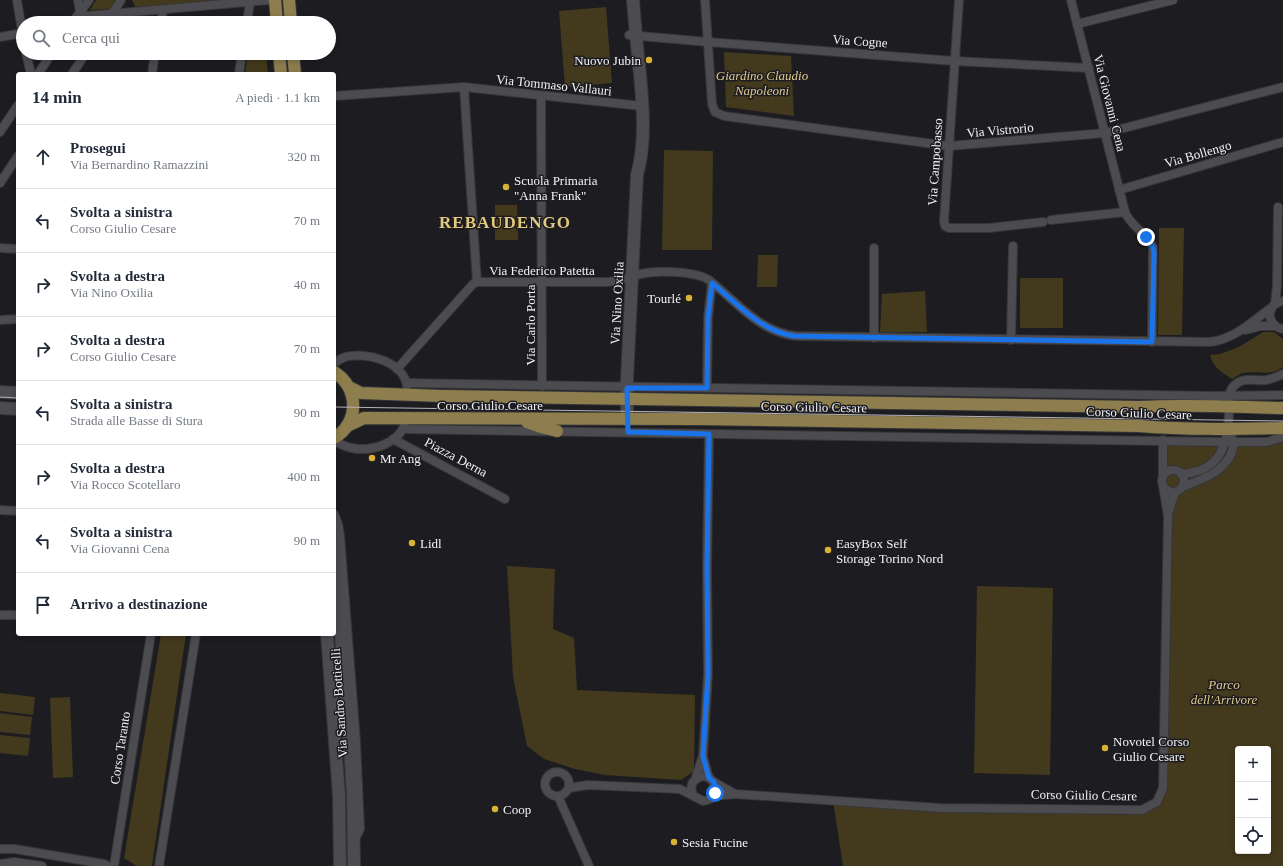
<!DOCTYPE html>
<html lang="it">
<head>
<meta charset="utf-8">
<style>
  body { margin:0; font-family:Georgia,serif; background:#f2f2f3; color:#1f2937 }
  .controls { position:absolute; right:12px; bottom:12px; display:grid; overflow:hidden; border-radius:4px; box-shadow:0 2px 6px #0003 }
  .controls button { width:36px; height:36px; display:grid; place-items:center; padding:0; border:0; border-bottom:1px solid #e0e1e3; background:#fff; color:#1f2937; font:20px sans-serif }
  .stop { position:absolute; width:12px; height:12px; margin:-9px; border:3px solid #1a73e8; border-radius:50%; background:#fff }
  .stop.end { background:#1a73e8; border-color:#fff; box-shadow:0 1px 4px #0008 }
  .list { margin:0; padding:0; list-style:none }
  h2 { display:flex; justify-content:space-between; align-items:center; height:52px; margin:0; padding:0 16px; font-size:17px }
  h2 small { font-size:13px; font-weight:400; color:#747a83 }
  .list li { display:grid; grid-template-columns:26px 1fr auto; gap:12px; align-items:center; box-sizing:border-box; height:64px; padding:0 16px; border-top:1px solid #e0e1e3 }
  .list b { display:block; font-size:15px; white-space:nowrap }
  .list p { margin:0; font-size:13px; white-space:nowrap; color:#747a83 }
  .list em { font-size:13px; font-style:normal; color:#747a83 }
  .icon { flex:none; width:22px; height:22px; fill:none; stroke:currentColor; stroke-width:2; stroke-linecap:round; stroke-linejoin:round }
  .map { position:relative; flex:none; width:1283px; height:866px; overflow:hidden }
  .search { position:absolute; background:#fff; box-shadow:0 2px 6px #0003; left:16px; top:16px; width:320px; height:44px; display:flex; align-items:center; gap:10px; box-sizing:border-box; padding:0 14px; border-radius:22px; color:#747a83; font-size:15px }
  .panel { position:absolute; background:#fff; box-shadow:0 2px 6px #0003; left:16px; top:72px; width:320px; height:564px; border-radius:4px }
  .map>svg:first-child { display:block }
</style>
</head>
<body>
<div class="map">
<svg width="1283" height="866" viewBox="0 0 1283 866">
  <rect width="100%" height="100%" fill="#1d1c21"/>
  <g fill="#43391c" fill-rule="evenodd">
    <path d="M 96,0 L 115,0 L 110,9 L 90,10 Z"/>
    <path d="M 132,0 L 239,0 L 136,8 Z"/>
    <path d="M 606,7 L 612,83 L 565,87 L 559,11 Z"/>
    <path d="M 724,52 L 791,56 L 794,116 L 726,107 Z"/>
    <path d="M 248,53 L 266,53 L 268,74 L 245,74 Z"/>
    <path d="M 664,150 L 713,151 L 712,250 L 662,250 Z"/>
    <path d="M 495,205 L 517,205 L 518,240 L 495,240 Z"/>
    <path d="M 1159,228 L 1184,228 L 1182,335 L 1158,335 Z"/>
    <path d="M 758,255 L 778,255 L 777,287 L 757,287 Z"/>
    <rect x="1020" y="278" width="43" height="50"/>
    <path d="M 925,291 L 927,332 L 880,332 L 882,294 Z"/>
    <path d="M 1263,332 L 1274,332 L 1283,339 L 1283,367 C 1270,377 1258,370 1243,373 C 1239,374 1236,377 1232,379 C 1222,372 1213,368 1210,355 L 1220,354 L 1239,347 Z"/>
    <path d="M 1283,438 L 1283,866 L 843,866 L 833,801 L 1142,810 L 1157,802 L 1163,788 L 1168,531 L 1163,440 ZM 1238,749 L 1268,749 L 1268,851 L 1238,851 Z"/>
    <path d="M 507,566 L 555,569 L 553,629 L 574,638 L 577,690 L 695,695 L 694,771 L 681,780 L 605,775 L 575,769 L 544,759 L 527,746 L 513,677 Z"/>
    <path d="M 977,586 L 1053,588 L 1050,775 L 974,773 Z"/>
    <path d="M 161,634 L 186,634 L 152,866 L 137,866 L 124,858 Z"/>
    <path d="M 0,693 L 35,697 L 33,715 L 0,711 Z"/>
    <path d="M 70,697 L 73,777 L 53,778 L 50,698 Z"/>
    <path d="M 0,713 L 32,717 L 30,735 L 0,732 Z"/>
    <path d="M 0,735 L 30,738 L 28,756 L 0,753 Z"/>
  </g>
  <g fill="none" stroke-linecap="round" stroke-linejoin="round">
    <defs>
      <g id="street">
        <path d="M 17,0 L 23,37"/>
        <path d="M 78,0 L 80,12 L 86,16 L 269,0"/>
        <path d="M 705,0 L 712,104 L 715,112 L 724,116 L 949,146 L 1105,133 L 1283,87"/>
        <path d="M 959,0 L 944,221 L 945,226 L 949,228 L 989,228 L 1043,222"/>
        <path d="M 1071,0 L 1125,212 C 1131,227 1147,233 1153,247 L 1152,342"/>
        <path d="M 72,23 L 89,0"/>
        <path d="M 106,23 L 121,0"/>
        <path d="M 161,23 L 163,10"/>
        <path d="M 247,23 L 250,2"/>
        <path d="M 1077,24 L 1173,0"/>
        <path d="M 629,35 L 708,42 L 954,61 L 1089,68"/>
        <path d="M 0,37 L 23,33"/>
        <path d="M 26,53 L 31,74"/>
        <path d="M 38,74 L 52,53"/>
        <path d="M 72,74 L 86,53"/>
        <path d="M 152,74 L 155,53"/>
        <path d="M 239,74 L 242,53"/>
        <path d="M 464,87 L 477,282"/>
        <path d="M 334,96 L 464,87 L 642,106"/>
        <path d="M 541,96 L 542,386"/>
        <path d="M 0,132 L 18,105"/>
        <path d="M 0,183 L 18,156"/>
        <path d="M 1119,190 L 1283,142"/>
        <path d="M 1051,220 L 1125,212"/>
        <path d="M 0,248 L 18,249"/>
        <path d="M 477,282 L 608,282 C 620,281 630,276 641,274 C 658,270 695,271 709,280 C 737,302 760,333 797,336 L 1210,342 C 1235,339 1253,321 1272,307"/>
        <path d="M 1283,301 C 1265,304 1266,326 1283,329"/>
        <path d="M 1275,304 L 1277,285 L 1278,207"/>
        <path d="M 0,320 L 18,319"/>
        <path d="M 1245,330 L 1261,326 L 1275,326"/>
        <path d="M 874,338 L 874,248"/>
        <path d="M 1011,340 L 1013,246"/>
        <path d="M 334,363 C 338,361 341,358 345,357 C 366,351 405,362 407,387"/>
        <path d="M 397,369 L 473,284 L 477,282"/>
        <path d="M 407,383 L 1212,396 L 1283,395"/>
        <path d="M 707,388 L 708,317 L 712,283"/>
        <path d="M 403,429 L 1225,442 L 1267,442 L 1283,437"/>
        <path d="M 393,439 L 505,499"/>
        <path d="M 334,441 C 340,444 345,447 352,448 C 371,452 398,444 405,424"/>
        <circle cx="1173" cy="481" r="11"/>
        <path d="M 1181,474 C 1220,472 1228,446 1229,412 C 1229,402 1227,391 1236,384 C 1244,377 1256,381 1266,380 C 1272,379 1277,377 1283,374"/>
        <path d="M 1163,475 L 1163,440"/>
        <path d="M 1182,487 C 1200,480 1218,475 1229,458 C 1233,451 1235,445 1232,438"/>
        <path d="M 0,510 L 18,511"/>
        <path d="M 334,514 L 338,524 L 340,536 L 356,742 L 360,829 L 355,839"/>
        <path d="M 1168,514 L 1175,492"/>
        <path d="M 0,615 L 18,615"/>
        <path d="M 703,757 L 709,778"/>
        <circle cx="557" cy="784" r="12"/>
        <path d="M 695,780 L 703,756 L 708,674 L 707,567 L 709,434"/>
        <path d="M 714,782 L 735,794"/>
        <path d="M 569,788 L 588,785 L 680,789 L 703,801 C 728,799 711,765 695,780 C 690,784 691,790 693,795"/>
        <path d="M 558,796 L 589,866"/>
        <path d="M 713,796 L 735,794 L 940,808 L 1142,810 L 1157,802 L 1163,788 L 1168,516 L 1163,486"/>
        <path d="M 0,849 L 15,849 L 104,864 L 108,866"/>
        <path d="M 0,864 L 14,862 L 42,866"/>
        <path d="M 114,866 L 151,634"/>
        <path d="M 159,866 L 196,634"/>
      </g>
      <g id="secondary">
        <path d="M 0,392 L 18,393"/>
        <path d="M 0,408 L 18,409"/>
        <path d="M 627,420 L 627,379 L 637,175 C 646,143 643,108 640,74 C 637,49 635,25 633,0"/>
        <path d="M 334,545 L 350,747 L 353,796 L 354,866"/>
        <path d="M 327,634 L 339,796 L 340,866"/>
      </g>
      <g id="primary">
        <path d="M 275,0 L 277,23"/>
        <path d="M 289,0 L 291,23"/>
        <path d="M 279,53 L 281,74"/>
        <path d="M 293,53 L 295,74"/>
        <path d="M 334,372 C 359,387 360,423 334,438"/>
        <path d="M 349,387 L 361,393 L 442,396 L 1138,407 C 1187,404 1235,407 1283,408"/>
        <path d="M 527,422 L 541,427 L 557,431"/>
        <path d="M 347,426 L 364,418 L 699,419 L 1139,426 C 1187,430 1235,429 1283,428"/>
      </g>
    </defs>
    <use href="#street" stroke="#363639" stroke-width="10"/>
    <use href="#secondary" stroke="#363639" stroke-width="14"/>
    <use href="#primary" stroke="#363639" stroke-width="14"/>
    <use href="#street" stroke="#4c4b50" stroke-width="8"/>
    <use href="#secondary" stroke="#4c4b50" stroke-width="12"/>
    <use href="#primary" stroke="#8e7e4e" stroke-width="12"/>
    <g stroke="#b4b3b7" stroke-width="1">
      <path d="M 0,397 L 18,398"/>
      <path d="M 334,407 L 1283,421"/>
    </g>
  </g>
  <g fill="none" stroke-linecap="round" stroke-linejoin="round">
    <path stroke="#1a73e8" stroke-width="5" d="M 715,793 L 715,785 L 714,782 L 709,778 L 703,756 L 708,674 L 707,567 L 709,434 L 628,432 L 627,388 L 707,388 L 708,317 L 712,283 C 737,303 760,331 794,336 L 1152,342 L 1154,252 L 1152,245 L 1146,237"/>
  </g>
  <g fill="#d9b334" stroke="#1d1c21" stroke-width="1.5">
    <circle cx="649" cy="60" r="4"/>
    <circle cx="506" cy="187" r="4"/>
    <circle cx="689" cy="298" r="4"/>
    <circle cx="372" cy="458" r="4"/>
    <circle cx="412" cy="543" r="4"/>
    <circle cx="828" cy="550" r="4"/>
    <circle cx="1105" cy="748" r="4"/>
    <circle cx="495" cy="809" r="4"/>
    <circle cx="674" cy="842" r="4"/>
  </g>
  <g text-anchor="middle" dominant-baseline="central" stroke-width="3" stroke-linejoin="round" paint-order="stroke">
    <g font-size="13" fill="#f2f1f5" stroke="#1d1c21">
      <text transform="translate(860 41) rotate(4)">Via Cogne</text>
      <text transform="translate(554 85) rotate(6)">Via Tommaso Vallauri</text>
      <text transform="translate(1110 103) rotate(76)">Via Giovanni Cena</text>
      <text transform="translate(1000 130) rotate(-5)">Via Vistrorio</text>
      <text transform="translate(1198 154) rotate(-16)">Via Bollengo</text>
      <text transform="translate(935 162) rotate(-86)">Via Campobasso</text>
      <text x="542" y="270">Via Federico Patetta</text>
      <text transform="translate(617 303) rotate(-87)">Via Nino Oxilia</text>
      <text transform="translate(530 325) rotate(-90)">Via Carlo Porta</text>
      <text x="490" y="405">Corso Giulio Cesare</text>
      <text transform="translate(814 407) rotate(1)">Corso Giulio Cesare</text>
      <text transform="translate(1139 413) rotate(2)">Corso Giulio Cesare</text>
      <text transform="translate(456 457) rotate(28)">Piazza Derna</text>
      <text transform="translate(339 703) rotate(-94)">Via Sandro Botticelli</text>
      <text transform="translate(120 748) rotate(-81)">Corso Taranto</text>
      <text transform="translate(1084 795) rotate(1)">Corso Giulio Cesare</text>
    </g>
    <g font-size="13" fill="#f2f1f5" stroke="#1d1c21" text-anchor="start">
      <text x="641" y="60" text-anchor="end">Nuovo Jubin</text>
      <text x="514" y="180">Scuola Primaria<tspan x="514" dy="15">"Anna Frank"</tspan></text>
      <text x="681" y="298" text-anchor="end">Tourlé</text>
      <text x="380" y="458">Mr Ang</text>
      <text x="420" y="543">Lidl</text>
      <text x="836" y="543">EasyBox Self<tspan x="836" dy="15">Storage Torino Nord</tspan></text>
      <text x="1113" y="741">Novotel Corso<tspan x="1113" dy="15">Giulio Cesare</tspan></text>
      <text x="503" y="809">Coop</text>
      <text x="682" y="842">Sesia Fucine</text>
    </g>
    <g font-size="13" font-style="italic" fill="#dfca8d" stroke="#1d1c21">
      <text x="762" y="75">Giardino Claudio<tspan x="762" dy="15">Napoleoni</tspan></text>
      <text x="1224" y="684">Parco<tspan x="1224" dy="15">dell'Arrivore</tspan></text>
    </g>
    <g font-size="17" font-weight="bold" letter-spacing="1" fill="#e2c87c" stroke="#1d1c21">
      <text x="505" y="222">REBAUDENGO</text>
    </g>
  </g>
</svg>
<div class="controls">
<button>+</button>
<button>−</button>
<button><svg class="icon" aria-label="locate" viewBox="0 0 24 24"><circle cx="12" cy="12" r="6"/><path d="M12 2v4M12 18v4M2 12h4M18 12h4"/></svg></button>
</div>
<div class="stop" style="left:715px;top:793px"></div>
<div class="stop end" style="left:1146px;top:237px"></div>
<div class="search"><svg class="icon" aria-label="search" viewBox="0 0 24 24"><circle cx="10" cy="10" r="6"/><path d="M15 15l6 6"/></svg>Cerca qui</div>
<section class="panel">
<h2>14 min<small>A piedi · 1.1 km</small></h2>
<ul class="list">
<li><svg class="icon" aria-label="ahead" viewBox="0 0 24 24"><path d="M12 20V5M6 11l6-6 6 6"/></svg><div><b>Prosegui</b><p>Via Bernardino Ramazzini</p></div><em>320 m</em></li>
<li><svg class="icon" aria-label="left" viewBox="0 0 24 24"><path d="M17 20v-9H6M10 6l-5 5 5 5"/></svg><div><b>Svolta a sinistra</b><p>Corso Giulio Cesare</p></div><em>70 m</em></li>
<li><svg class="icon" aria-label="right" viewBox="0 0 24 24"><path d="M7 20v-9h11M14 6l5 5-5 5"/></svg><div><b>Svolta a destra</b><p>Via Nino Oxilia</p></div><em>40 m</em></li>
<li><svg class="icon" aria-label="right" viewBox="0 0 24 24"><path d="M7 20v-9h11M14 6l5 5-5 5"/></svg><div><b>Svolta a destra</b><p>Corso Giulio Cesare</p></div><em>70 m</em></li>
<li><svg class="icon" aria-label="left" viewBox="0 0 24 24"><path d="M17 20v-9H6M10 6l-5 5 5 5"/></svg><div><b>Svolta a sinistra</b><p>Strada alle Basse di Stura</p></div><em>90 m</em></li>
<li><svg class="icon" aria-label="right" viewBox="0 0 24 24"><path d="M7 20v-9h11M14 6l5 5-5 5"/></svg><div><b>Svolta a destra</b><p>Via Rocco Scotellaro</p></div><em>400 m</em></li>
<li><svg class="icon" aria-label="left" viewBox="0 0 24 24"><path d="M17 20v-9H6M10 6l-5 5 5 5"/></svg><div><b>Svolta a sinistra</b><p>Via Giovanni Cena</p></div><em>90 m</em></li>
<li><svg class="icon" aria-label="arrive" viewBox="0 0 24 24"><path d="M6 21V4h12l-3 4 3 4H6"/></svg><div><b>Arrivo a destinazione</b></div></li>
</ul>
</section>
</div>
</body>
</html>
